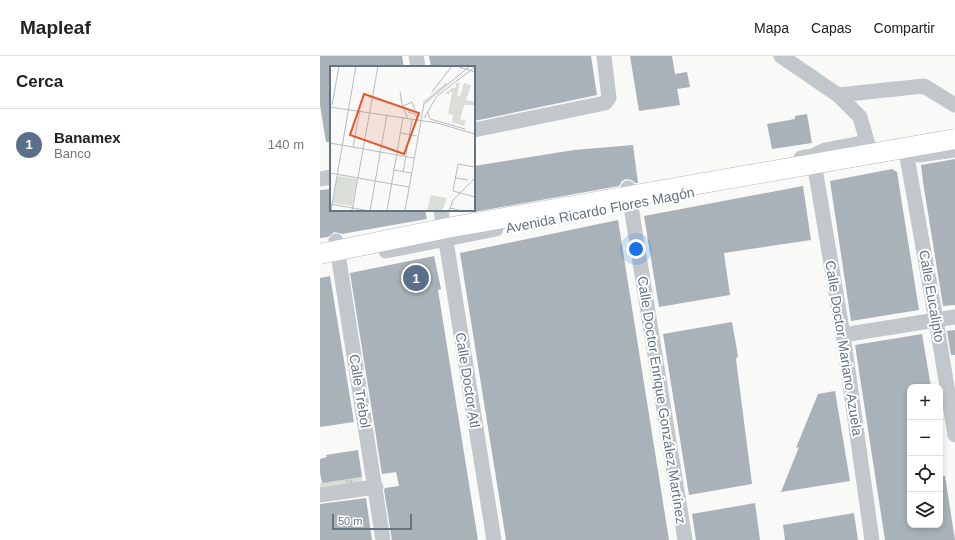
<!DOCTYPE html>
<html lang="es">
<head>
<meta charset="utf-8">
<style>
  body { margin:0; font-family:Helvetica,sans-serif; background:#f2f2f2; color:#222 }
  .controls { position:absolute; right:12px; bottom:12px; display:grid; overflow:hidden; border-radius:8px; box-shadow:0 2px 6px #0003 }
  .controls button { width:36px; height:36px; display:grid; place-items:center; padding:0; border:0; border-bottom:1px solid #e0e0e0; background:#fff; color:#222; font:20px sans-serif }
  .scale { position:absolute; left:12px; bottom:10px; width:80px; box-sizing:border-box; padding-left:4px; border:2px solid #647582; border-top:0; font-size:11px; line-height:14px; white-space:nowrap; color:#647582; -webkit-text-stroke:3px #fff; paint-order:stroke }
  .you { position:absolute; left:316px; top:193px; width:14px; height:14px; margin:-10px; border:3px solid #fff; border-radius:50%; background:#1a73e8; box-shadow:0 0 0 6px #1a73e833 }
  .badge { display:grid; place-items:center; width:26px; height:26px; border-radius:50%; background:#e4572c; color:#fff; font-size:13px; font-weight:700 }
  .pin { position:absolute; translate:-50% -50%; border:2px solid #fff; box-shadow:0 1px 4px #0006 }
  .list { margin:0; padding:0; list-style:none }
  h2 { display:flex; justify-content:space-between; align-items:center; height:52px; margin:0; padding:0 16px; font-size:17px }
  h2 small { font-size:13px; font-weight:400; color:#767676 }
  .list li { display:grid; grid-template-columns:26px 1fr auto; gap:12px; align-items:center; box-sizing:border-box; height:72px; padding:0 16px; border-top:1px solid #e0e0e0 }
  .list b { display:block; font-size:15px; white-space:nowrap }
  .list p { margin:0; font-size:13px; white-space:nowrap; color:#767676 }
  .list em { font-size:13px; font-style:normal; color:#767676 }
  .icon { flex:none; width:22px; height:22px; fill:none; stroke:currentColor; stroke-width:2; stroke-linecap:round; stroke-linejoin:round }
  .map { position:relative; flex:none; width:635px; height:484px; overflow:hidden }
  header { display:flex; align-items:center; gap:24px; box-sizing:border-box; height:56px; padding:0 20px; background:#fff; border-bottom:1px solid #e0e0e0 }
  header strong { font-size:19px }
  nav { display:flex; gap:22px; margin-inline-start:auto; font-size:14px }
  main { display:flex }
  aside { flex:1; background:#fff }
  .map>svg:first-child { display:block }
</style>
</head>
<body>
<header>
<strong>Mapleaf</strong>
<nav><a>Mapa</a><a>Capas</a><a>Compartir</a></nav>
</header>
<main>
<aside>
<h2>Cerca<small></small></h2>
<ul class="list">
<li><span class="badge" style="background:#5c6f8a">1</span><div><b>Banamex</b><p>Banco</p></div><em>140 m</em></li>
</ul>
</aside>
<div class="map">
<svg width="635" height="484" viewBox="0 0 635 484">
  <defs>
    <pattern id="grass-tufts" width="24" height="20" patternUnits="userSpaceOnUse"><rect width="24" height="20" fill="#d9ded6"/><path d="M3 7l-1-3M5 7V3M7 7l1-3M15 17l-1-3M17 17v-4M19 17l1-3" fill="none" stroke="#b4b9b3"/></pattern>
  </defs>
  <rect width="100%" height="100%" fill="#f9f9f7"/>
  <path fill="url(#grass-tufts)" d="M 42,421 L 45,436 L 0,444 L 0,427 Z"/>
  <g fill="#a9b2b8">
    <path d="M 0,0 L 82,0 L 84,11 L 11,11 L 11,86 L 6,86 L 0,49 Z"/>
    <path d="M 109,0 L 271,0 L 277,39 L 154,65 L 154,11 L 111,11 Z"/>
    <path d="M 310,0 L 352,0 L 355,18 L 367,16 L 370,31 L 357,33 L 360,49 L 319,55 Z"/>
    <path d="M 487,58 L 492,87 L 452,93 L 447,68 L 475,63 L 475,60 Z"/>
    <path d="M 313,89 L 318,127 L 315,127 L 312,124 L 306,123 L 302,125 L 299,130 L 154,156 L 154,110 L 254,94 Z"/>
    <path d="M 635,103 L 635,249 L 623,250 L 603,126 L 601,109 Z"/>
    <path d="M 572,113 L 577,116 L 599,254 L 531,265 L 510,125 Z"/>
    <path d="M 483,130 L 491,184 L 404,197 L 410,239 L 339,251 L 324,160 Z"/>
    <path d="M 11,133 L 11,154 L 105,154 L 107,163 L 22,178 L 14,176 L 8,181 L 0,182 L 0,134 Z"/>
    <path d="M 298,164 L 349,484 L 186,484 L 140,197 Z"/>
    <path d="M 114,200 L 121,233 L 118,234 L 158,484 L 72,484 L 64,434 L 65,432 L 79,430 L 76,416 L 62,418 L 30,217 Z"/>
    <path d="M 10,220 L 34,366 L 0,371 L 0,222 Z"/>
    <path d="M 412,266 L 418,300 L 416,303 L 432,428 L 369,439 L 343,278 Z"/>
    <path d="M 635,274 L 635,299 L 631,299 L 627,275 Z"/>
    <path d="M 602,278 L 611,331 L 590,331 L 590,469 L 620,469 L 620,420 L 625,420 L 635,484 L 565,484 L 535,289 Z"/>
    <path d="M 515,335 L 530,425 L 461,436 L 479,391 L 476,392 L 498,338 Z"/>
    <path d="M 38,394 L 42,421 L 2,427 L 0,417 L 0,403 L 7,401 L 6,399 Z"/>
    <path d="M 46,442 L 52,484 L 0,484 L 0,448 Z"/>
    <path d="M 435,447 L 440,484 L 376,484 L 372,458 Z"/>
    <path d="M 534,457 L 538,484 L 465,484 L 463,469 Z"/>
  </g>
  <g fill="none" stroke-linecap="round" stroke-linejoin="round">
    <g stroke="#c2c7cb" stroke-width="15">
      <path d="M 96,0 L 98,11"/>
      <path d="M 461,0 L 518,39 L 540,61 L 550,96"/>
      <path d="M 518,39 L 604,30 L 635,49"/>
      <path d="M 154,74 L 285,47 L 289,42 L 284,0"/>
      <path d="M 599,99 L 635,94"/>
      <path d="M 493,100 L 523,279 L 552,484"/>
      <path d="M 587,101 L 616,264 L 635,379"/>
      <path d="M 481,102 L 493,100 L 505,94 L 547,86"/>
      <path d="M 0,123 L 11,121"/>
      <path d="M 308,132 L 365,484"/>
      <path d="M 121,154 L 174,484"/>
      <path d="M 16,185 L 63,484"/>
      <path d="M 66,195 L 176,173"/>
      <path d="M 523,279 L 635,261"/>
      <path d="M 0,439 L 56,431"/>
    </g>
    <defs>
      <path id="major-bridge" d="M 0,198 L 127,172 L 635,83"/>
    </defs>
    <use href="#major-bridge" stroke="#b4b9bd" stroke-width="21" stroke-linecap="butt"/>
    <use href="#major-bridge" stroke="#fff" stroke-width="20"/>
  </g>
  <g text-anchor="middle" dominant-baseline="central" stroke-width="4" stroke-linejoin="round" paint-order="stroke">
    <g font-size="14" fill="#647582" stroke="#fff">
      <text transform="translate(280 154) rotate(-11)">Avenida Ricardo Flores Magón</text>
      <text transform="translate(612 240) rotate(80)">Calle Eucalipto</text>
      <text transform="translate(524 292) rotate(81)">Calle Doctor Mariano Azuela</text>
      <text transform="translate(148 324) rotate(81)">Calle Doctor Atl</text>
      <text transform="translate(40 335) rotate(81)">Calle Trébol</text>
      <text transform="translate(342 344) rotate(81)">Calle Doctor Enrique González Martínez</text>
    </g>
  </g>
  <g transform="translate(10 10)">
    <rect width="145" height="145" fill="#f9f9f7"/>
    <path d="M 130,16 L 127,29 L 130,31 L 134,17 L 141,19 L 136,34 L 145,36 L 145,39 L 134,39 L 130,53 L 136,55 L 134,60 L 122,56 L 123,49 L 118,48 L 122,26 L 120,25 L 119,29 L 115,27 L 122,22 L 126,22 L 126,17 ZM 7,110 L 27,113 L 22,140 L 3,137 ZM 101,129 L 117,132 L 112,145 L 97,145 Z" fill="#d9ded6"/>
    <path fill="none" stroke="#b4bcc1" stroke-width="1" d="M 126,0 L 145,6M 70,26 L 72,38 L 78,53M 102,26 L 122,0M 93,37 L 117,17M 2,39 L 9,0M 73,40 L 82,36 L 85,44M 0,41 L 107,57 L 145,68M 78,46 L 85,48 L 89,55M 98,46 L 100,53 L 135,63M 94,52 L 107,30 L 145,1M 71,67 L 87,70M 0,77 L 84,92M 23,81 L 30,44M 145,101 L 128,98 L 123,125 L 145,131M 64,104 L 81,107M 73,106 L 82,54M 0,107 L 79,121M 126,112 L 138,114M 0,138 L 40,145M 120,142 L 132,145M 1,145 L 26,0M 22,145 L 48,0M 40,145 L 57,48M 57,145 L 73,51M 75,145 L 94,38 L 140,0M 119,145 L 123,134 L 145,112"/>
    <path fill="#e4572c" fill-opacity="0.15" stroke="#e4572c" stroke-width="2" d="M 34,28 L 89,47 L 74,88 L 20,69 Z"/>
    <rect width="145" height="145" fill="none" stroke="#647582" stroke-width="2"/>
  </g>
</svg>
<div class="controls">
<button>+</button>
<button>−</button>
<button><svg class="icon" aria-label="locate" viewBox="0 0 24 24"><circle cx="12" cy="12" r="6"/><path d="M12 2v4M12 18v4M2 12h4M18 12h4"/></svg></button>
<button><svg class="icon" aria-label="layers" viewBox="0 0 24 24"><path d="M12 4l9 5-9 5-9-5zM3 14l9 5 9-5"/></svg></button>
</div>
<div class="scale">50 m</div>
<div class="you"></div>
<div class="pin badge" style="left:96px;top:222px;background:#5c6f8a">1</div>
</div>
</main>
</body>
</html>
